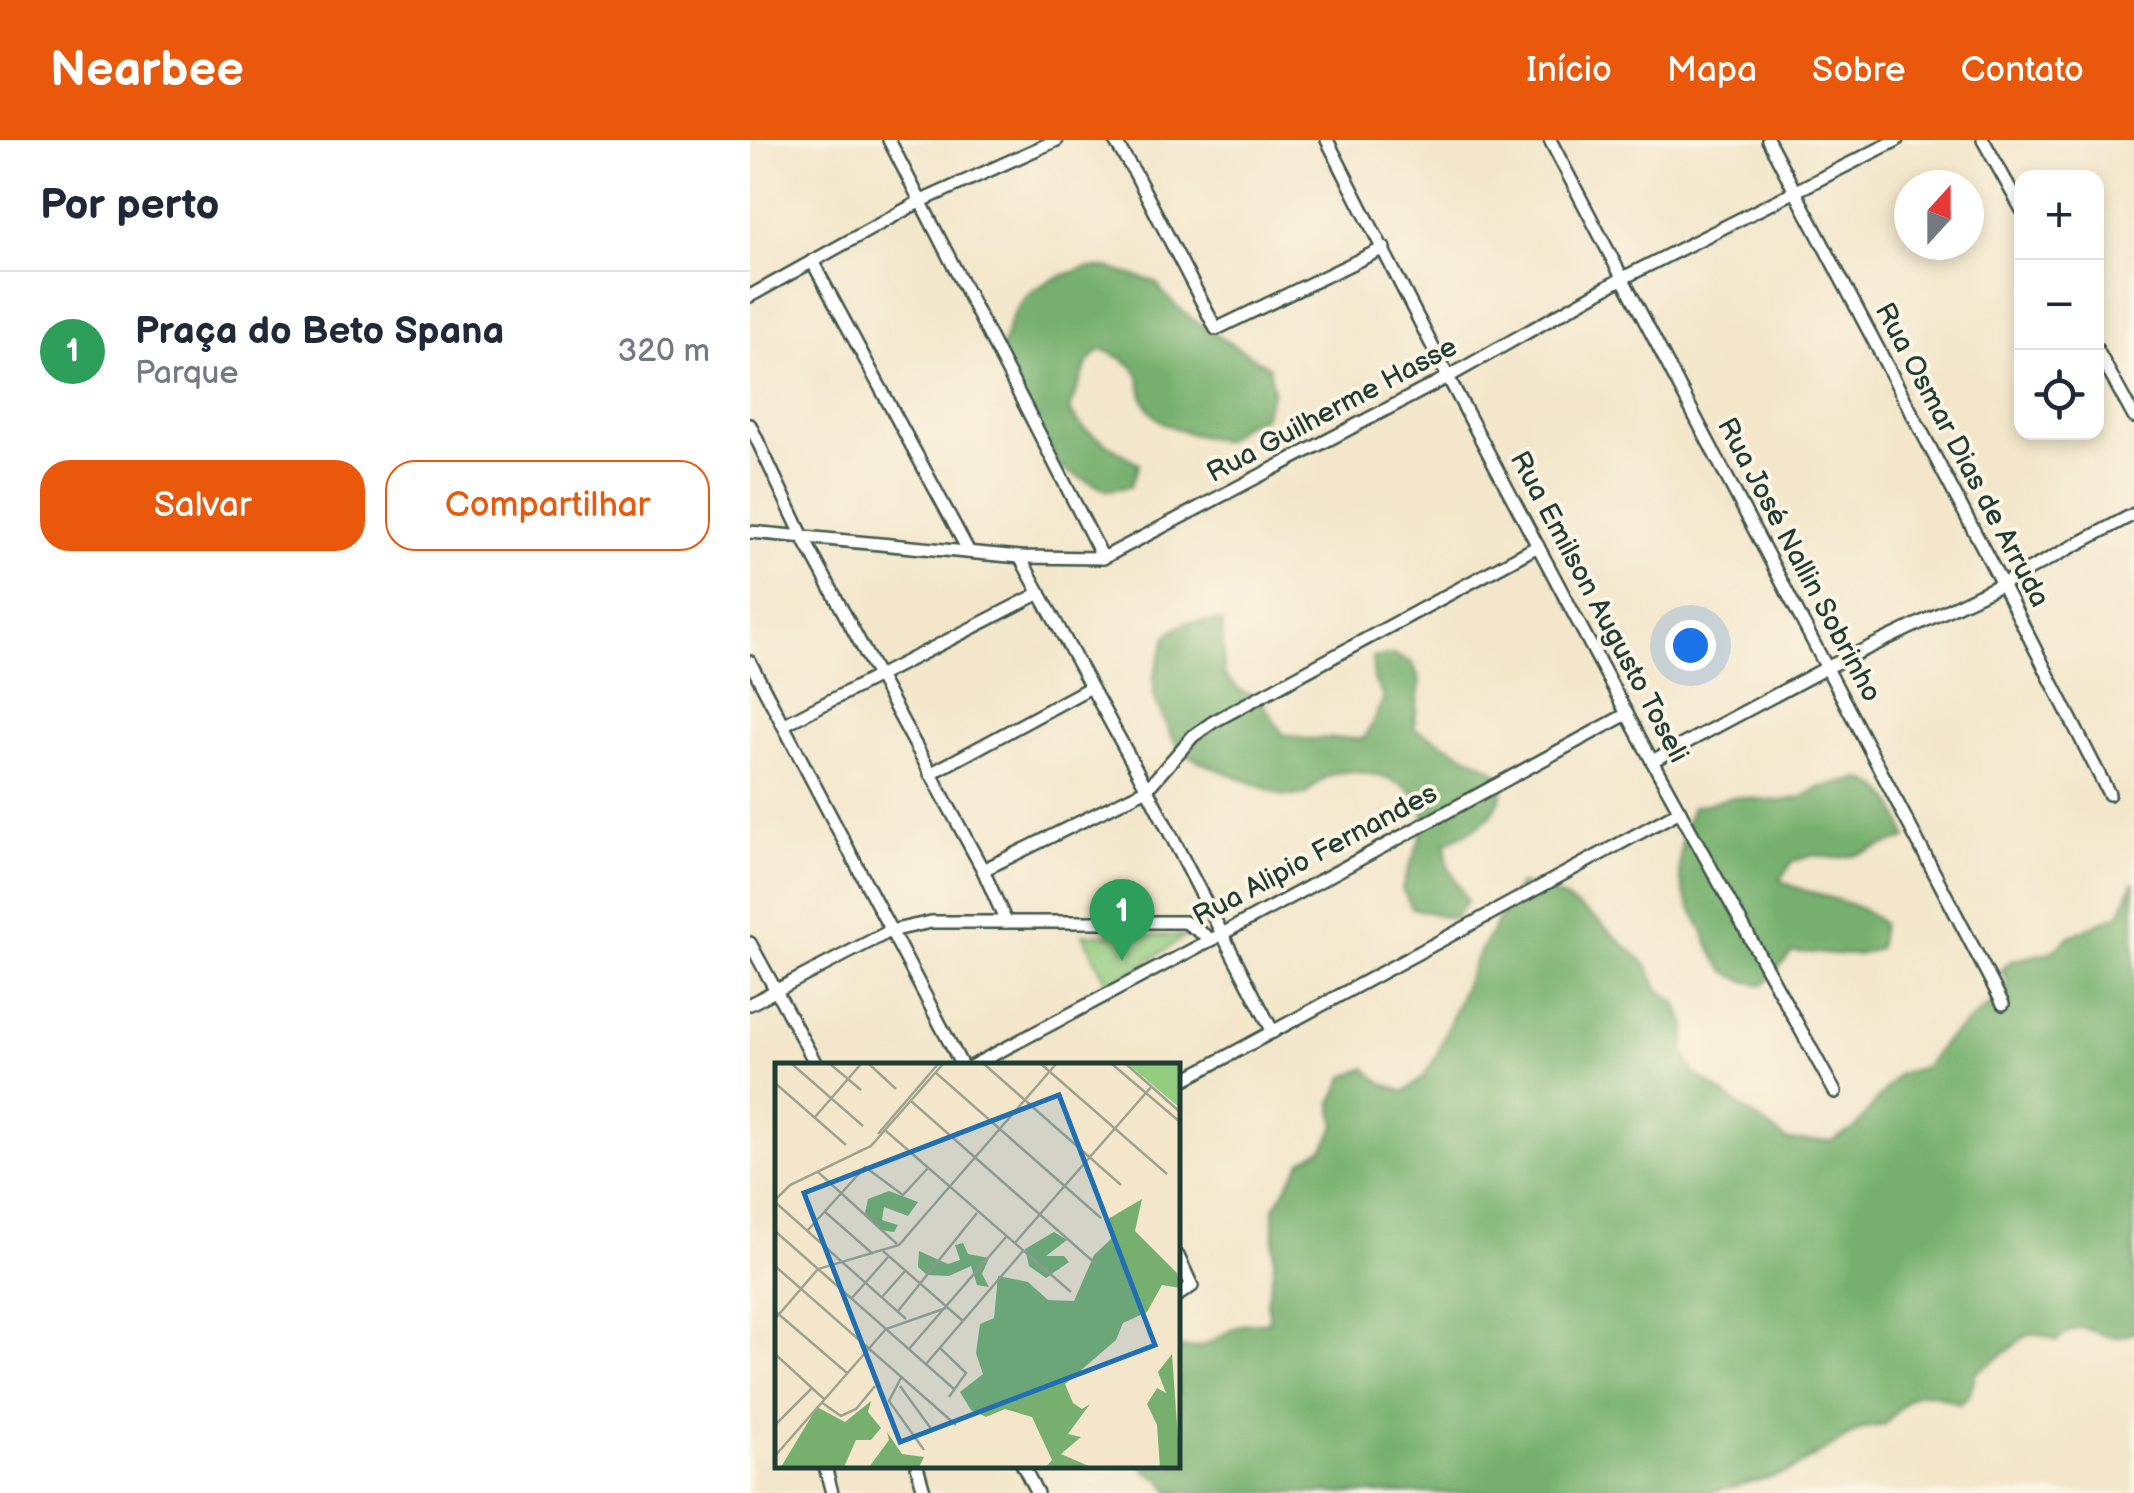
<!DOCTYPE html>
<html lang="pt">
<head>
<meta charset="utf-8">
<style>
  body { margin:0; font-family:"Balsamiq Sans",sans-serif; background:#f6f6f7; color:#1f2937 }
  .controls { position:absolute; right:30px; top:30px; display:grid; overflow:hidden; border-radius:20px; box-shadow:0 5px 15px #0003 }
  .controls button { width:90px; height:90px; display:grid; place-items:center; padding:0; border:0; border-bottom:2px solid #e0e1e3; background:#fff; color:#1f2937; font:50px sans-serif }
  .compass { position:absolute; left:1144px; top:30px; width:90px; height:90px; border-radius:50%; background:#fff; box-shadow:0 5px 15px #0003; rotate:21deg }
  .you { position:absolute; left:940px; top:505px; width:35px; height:35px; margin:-25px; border:8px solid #fff; border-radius:50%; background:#1a73e8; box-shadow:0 0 0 15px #1a73e833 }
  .badge { display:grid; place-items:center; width:65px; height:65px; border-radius:50%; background:#ea580c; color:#fff; font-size:32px; font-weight:700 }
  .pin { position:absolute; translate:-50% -82px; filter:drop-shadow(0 2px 5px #0008) }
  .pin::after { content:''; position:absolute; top:52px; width:35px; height:30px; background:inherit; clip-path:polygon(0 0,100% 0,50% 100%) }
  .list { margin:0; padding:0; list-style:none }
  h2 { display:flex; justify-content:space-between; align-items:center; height:130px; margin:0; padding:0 40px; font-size:42px }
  h2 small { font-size:32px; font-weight:400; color:#747a83 }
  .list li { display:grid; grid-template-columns:65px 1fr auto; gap:30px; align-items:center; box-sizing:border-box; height:160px; padding:0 40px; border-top:2px solid #e0e1e3 }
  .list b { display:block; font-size:38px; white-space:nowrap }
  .list p { margin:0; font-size:32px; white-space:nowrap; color:#747a83 }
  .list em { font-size:32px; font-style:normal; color:#747a83 }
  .actions { display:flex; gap:20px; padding:30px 40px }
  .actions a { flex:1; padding:22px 0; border:2px solid #ea580c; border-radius:30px; text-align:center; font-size:35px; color:#ea580c }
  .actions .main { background:#ea580c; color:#fff }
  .icon { flex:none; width:55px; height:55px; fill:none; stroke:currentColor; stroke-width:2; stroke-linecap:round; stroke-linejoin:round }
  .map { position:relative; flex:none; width:1384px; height:1353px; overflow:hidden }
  header { display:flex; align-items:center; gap:60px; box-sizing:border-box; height:140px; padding:0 50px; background:#ea580c; color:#fff }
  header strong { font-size:48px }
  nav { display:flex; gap:55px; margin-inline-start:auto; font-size:35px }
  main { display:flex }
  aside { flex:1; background:#fff }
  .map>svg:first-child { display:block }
</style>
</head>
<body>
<header>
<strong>Nearbee</strong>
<nav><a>Início</a><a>Mapa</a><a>Sobre</a><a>Contato</a></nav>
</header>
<main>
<aside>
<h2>Por perto<small></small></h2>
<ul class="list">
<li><span class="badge" style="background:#2e9e5b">1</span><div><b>Praça do Beto Spana</b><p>Parque</p></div><em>320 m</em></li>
</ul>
<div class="actions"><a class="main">Salvar</a><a>Compartilhar</a></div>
</aside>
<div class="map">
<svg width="1384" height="1353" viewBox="0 0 1384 1353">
  <rect width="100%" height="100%" fill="#fcf5e5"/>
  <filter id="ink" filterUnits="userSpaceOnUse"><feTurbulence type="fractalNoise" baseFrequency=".01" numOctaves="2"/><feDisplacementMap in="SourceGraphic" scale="20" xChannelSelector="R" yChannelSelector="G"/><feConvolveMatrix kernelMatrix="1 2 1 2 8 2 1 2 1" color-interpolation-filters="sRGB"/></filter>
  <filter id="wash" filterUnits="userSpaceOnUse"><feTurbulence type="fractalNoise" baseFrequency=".0048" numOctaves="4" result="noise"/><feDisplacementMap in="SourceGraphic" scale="40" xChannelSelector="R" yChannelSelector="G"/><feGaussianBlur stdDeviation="2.25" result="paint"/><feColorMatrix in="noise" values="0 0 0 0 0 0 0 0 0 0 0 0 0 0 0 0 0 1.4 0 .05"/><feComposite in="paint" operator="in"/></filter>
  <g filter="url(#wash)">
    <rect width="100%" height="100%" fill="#f3e6ca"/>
    <path fill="#94cc7f" stroke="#5a845a" stroke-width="2.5" d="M 333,794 L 436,796 L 359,847 Z"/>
    <g fill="#77b06e" stroke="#4b7651" stroke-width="2.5">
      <path d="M 336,128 L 358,128 L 406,142 C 426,177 486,205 519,227 L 523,251 L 513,277 L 491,286 L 473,301 C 456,298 417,289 406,277 C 376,248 412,232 351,209 L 337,224 L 319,270 L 333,288 L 389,324 L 380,347 L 356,350 L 312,329 L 249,224 C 261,161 275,146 336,128 Z"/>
      <path d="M 437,482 L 472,482 L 474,535 L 489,550 L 509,558 L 533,594 L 554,599 L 615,598 L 634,558 L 624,540 L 622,518 L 643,515 L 663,523 L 670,543 L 664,588 L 741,628 L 756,642 C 745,682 731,685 696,703 L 697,724 L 717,761 L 704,779 L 662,768 L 652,749 C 658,723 678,694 673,668 C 669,642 609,627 586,633 C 573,637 565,645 555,655 L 534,656 L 453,623 L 434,613 L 421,596 L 404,557 L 404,536 L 417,495 Z"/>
      <path d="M 1110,639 C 1140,646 1148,672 1157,698 L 1106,715 L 1085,718 L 1063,715 L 1042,722 L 1030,740 C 1064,759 1104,756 1132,784 L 1128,809 L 1107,815 L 1042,812 L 1014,845 C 977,840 967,826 954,793 C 949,781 941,770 936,758 C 924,732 931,693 942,667 L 984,657 L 1029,661 L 1050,658 L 1069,648 Z"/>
      <path d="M 1384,741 L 1384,1193 C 1379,1194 1373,1197 1368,1197 C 1340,1197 1334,1175 1307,1201 C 1277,1186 1278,1195 1255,1213 C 1246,1220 1236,1226 1226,1232 L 1219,1256 L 1210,1264 L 1181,1253 L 1168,1254 L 1157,1260 L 1134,1285 L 1113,1288 L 1036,1333 L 957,1353 L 421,1353 L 412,1340 L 394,1330 L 395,1326 L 428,1326 L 428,1207 C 457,1214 470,1191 496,1184 C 505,1182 511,1184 520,1180 L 517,1162 L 524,1126 L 524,1068 L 552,1021 L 574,1008 L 586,986 L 582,963 L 595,937 L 616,928 L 632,943 L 654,952 L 673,938 L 686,917 L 724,822 L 769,744 L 812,757 L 846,779 L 898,826 L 907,847 L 927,864 L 936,885 L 934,911 L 943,932 L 1038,1001 L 1082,1001 L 1105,988 L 1148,934 L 1174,927 L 1195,901 L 1252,855 L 1259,843 L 1251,831 L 1261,821 L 1301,812 L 1320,796 L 1370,774 Z"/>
    </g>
  </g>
  <g filter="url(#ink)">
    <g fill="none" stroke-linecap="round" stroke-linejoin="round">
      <defs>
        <g id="street">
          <path d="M 139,0 L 353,418"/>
          <path d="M 364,0 L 385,33 L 466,189 L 634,108"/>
          <path d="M 577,0 L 698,237 L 902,621 L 1085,952"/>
          <path d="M 800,0 L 1253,864"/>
          <path d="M 1018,0 L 1252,444 L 1359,654"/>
          <path d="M 1233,0 L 1272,70"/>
          <path d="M 62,121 L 219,412"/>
          <path d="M 0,156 L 169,62 L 307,0"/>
          <path d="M 1346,208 L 1384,277"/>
          <path d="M 0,285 L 54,399 L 233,730 L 256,782"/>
          <path d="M 0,392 L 270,417 L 353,418 L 698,237 L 873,138 L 1147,0"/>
          <path d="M 270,417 L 397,649 L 523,892"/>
          <path d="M 0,522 L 212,926"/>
          <path d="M 33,585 L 290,453"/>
          <path d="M 902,621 L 1078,527 L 1252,444 L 1384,374"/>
          <path d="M 180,634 L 341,547"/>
          <path d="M 233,730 L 397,649 L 443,596 L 463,582 L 788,406"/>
          <path d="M 0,803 L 67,926"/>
          <path d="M 0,864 L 140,791 L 181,782 L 435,782 L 462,800"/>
          <path d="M 222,926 L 472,794 L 877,574"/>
          <path d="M 428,943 L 930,671"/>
          <path d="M 428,1116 L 442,1146 L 428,1155"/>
          <path d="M 28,1133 L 28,1147"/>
          <path d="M 75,1326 L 82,1353"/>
          <path d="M 167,1326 L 174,1351"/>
          <path d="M 273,1326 L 287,1353"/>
        </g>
      </defs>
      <use href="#street" stroke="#3f564a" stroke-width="16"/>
      <use href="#street" stroke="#fff" stroke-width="11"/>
    </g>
  </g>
  <g text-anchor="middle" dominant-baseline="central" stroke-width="8" stroke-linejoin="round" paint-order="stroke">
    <g font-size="28" fill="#1f3d34" stroke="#fcf5e5">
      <text transform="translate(582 270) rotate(-28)">Rua Guilherme Hasse</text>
      <text transform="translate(1212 315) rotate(62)">Rua Osmar Dias de Arruda</text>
      <text transform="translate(1049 420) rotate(62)">Rua José Nallin Sobrinho</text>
      <text transform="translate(849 467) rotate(62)">Rua Emilson Augusto Toseli</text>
      <text transform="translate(565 715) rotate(-28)">Rua Alipio Fernandes</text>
    </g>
  </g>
  <g transform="translate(25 923)">
    <rect width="405" height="405" fill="#f3e6ca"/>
    <path d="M 353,1 L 405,1 L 405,45 Z" fill="#94cc7f"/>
    <path d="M 114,128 L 143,139 L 133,153 L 109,144 L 107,157 L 123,162 L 119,169 L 106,167 L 90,150 L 93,136 ZM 367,136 L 360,168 L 402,210 L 405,225 L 387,222 L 372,249 L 348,260 L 341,277 L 290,321 L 298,340 L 307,346 L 315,341 L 293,371 L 306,374 L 286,391 L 316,404 L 271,404 L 277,397 L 257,354 L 230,346 L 211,354 L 196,347 L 185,329 L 208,311 L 201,290 L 205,261 L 219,255 L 223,213 L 253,219 L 273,237 L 299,238 L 319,192 L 336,176 L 333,156 ZM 279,169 L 292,177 L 271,193 L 289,193 L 294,199 L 271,215 L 254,203 L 250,186 ZM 188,180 L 193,191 L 214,195 L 207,211 L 214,224 L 202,222 L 196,203 L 174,213 L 152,212 L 143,204 L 144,188 L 173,201 L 185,197 L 180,182 ZM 397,291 L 405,404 L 385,404 L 382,362 L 372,341 L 382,325 L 391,330 L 383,309 ZM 96,338 L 93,349 L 106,365 L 96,377 L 81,377 L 69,404 L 6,404 L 42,344 L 70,359 ZM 112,369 L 127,391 L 149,394 L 144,404 L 94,404 L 114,377 Z" fill="#77b06e"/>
    <path fill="none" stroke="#9ea28e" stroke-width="2.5" d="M 17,1 L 88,63M 55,1 L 86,27M 94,1 L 121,26M 209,1 L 346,122M 266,1 L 392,111M 337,1 L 405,59M 351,1 L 405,49M 160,9 L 326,155M 0,20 L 71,82M 136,38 L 321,201M 40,54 L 86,1M 111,68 L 296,229M 103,71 L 163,1M 43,109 L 122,181M 0,137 L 15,122 L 96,83 L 168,1M 0,139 L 131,256M 49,148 L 98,191M 33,167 L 90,104 L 128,132 L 153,105M 0,168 L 179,326M 239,181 L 377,23M 108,188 L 188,258M 0,203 L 181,362M 107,234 L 131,207M 76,236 L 114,193M 0,248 L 72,310M 123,248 L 202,150M 0,256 L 43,206 L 124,182 L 281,1M 165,285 L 191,310 L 174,334M 134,286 L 231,174M 0,291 L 49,336M 151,301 L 248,188M 127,313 L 114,338 L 149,387M 125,323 L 157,367M 46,339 L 66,353 L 81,346 L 100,323M 0,362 L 38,324M 0,393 L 111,266 L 171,245"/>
    <path fill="#1f6fb2" fill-opacity="0.15" stroke="#1f6fb2" stroke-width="5" d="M 284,32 L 380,282 L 125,379 L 29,130 Z"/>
    <rect width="405" height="405" fill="none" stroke="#1f3d34" stroke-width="5"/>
  </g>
</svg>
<div class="controls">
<button>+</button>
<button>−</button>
<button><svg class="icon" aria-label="locate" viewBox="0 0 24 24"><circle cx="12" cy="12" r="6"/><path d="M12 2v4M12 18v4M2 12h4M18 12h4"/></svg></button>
</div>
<svg class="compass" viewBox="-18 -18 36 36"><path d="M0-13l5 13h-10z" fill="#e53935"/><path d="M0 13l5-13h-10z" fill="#747a83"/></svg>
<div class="you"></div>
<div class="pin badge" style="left:372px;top:821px;background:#2e9e5b">1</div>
</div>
</main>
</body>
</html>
